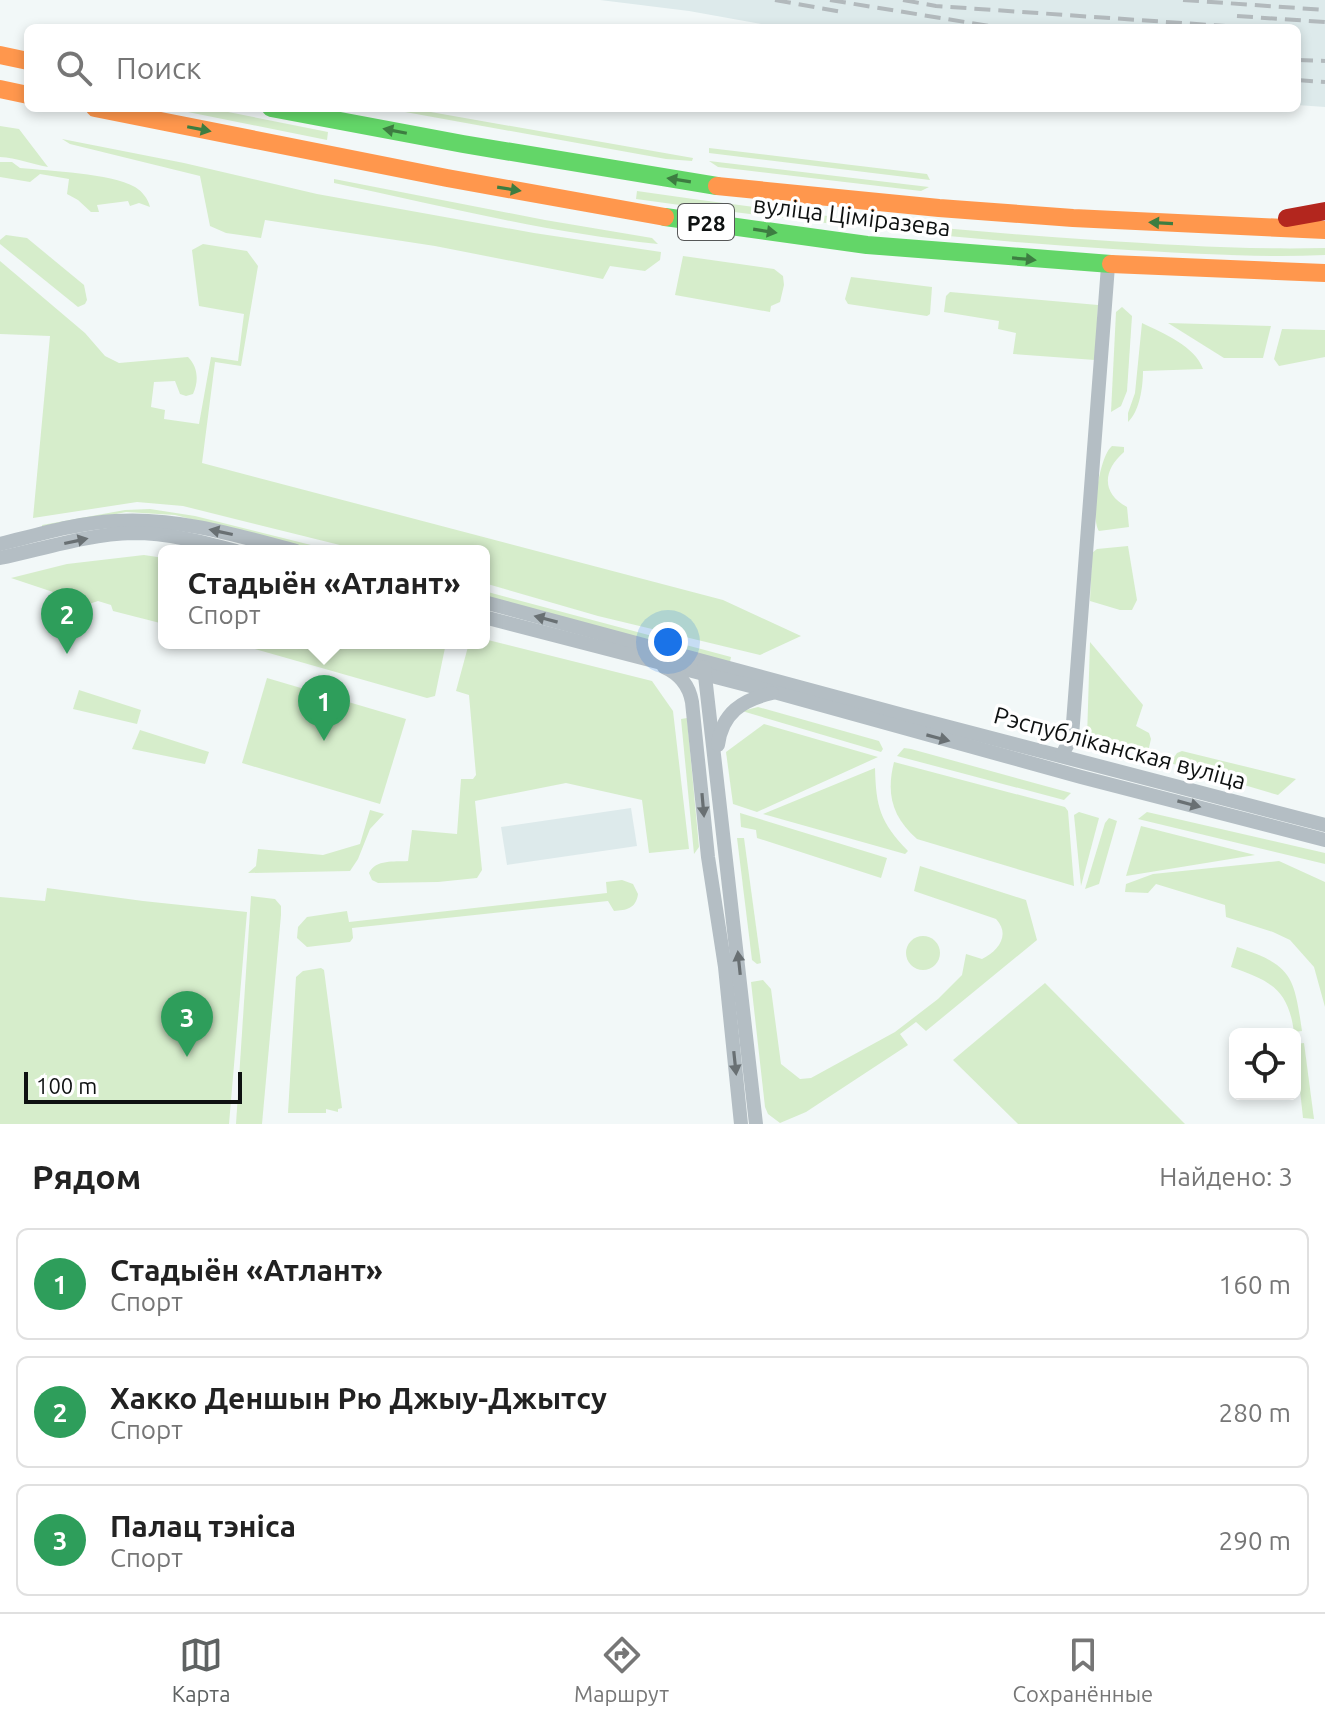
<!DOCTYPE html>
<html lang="ru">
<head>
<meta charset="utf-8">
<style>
  body { margin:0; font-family:Ubuntu,sans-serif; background:#f2f2f2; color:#222 }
  .controls { position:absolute; right:24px; bottom:24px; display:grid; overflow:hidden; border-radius:12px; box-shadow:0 4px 12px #0003 }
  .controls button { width:72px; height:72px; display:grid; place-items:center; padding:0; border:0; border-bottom:2px solid #e0e0e0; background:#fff; color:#222; font:40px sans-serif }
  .scale { position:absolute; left:24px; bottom:20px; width:218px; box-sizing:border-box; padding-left:8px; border:4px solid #0e1111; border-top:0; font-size:22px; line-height:28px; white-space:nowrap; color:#0e1111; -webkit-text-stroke:6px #fff; paint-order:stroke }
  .you { position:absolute; left:668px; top:642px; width:28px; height:28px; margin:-20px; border:6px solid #fff; border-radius:50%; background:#1a73e8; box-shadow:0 0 0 12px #1a73e833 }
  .badge { display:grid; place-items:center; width:52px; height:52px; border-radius:50%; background:#5e6262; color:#fff; font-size:26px; font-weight:700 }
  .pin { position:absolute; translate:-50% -66px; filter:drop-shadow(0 2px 4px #0008) }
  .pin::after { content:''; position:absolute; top:42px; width:28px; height:24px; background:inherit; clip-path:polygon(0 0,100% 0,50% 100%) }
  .popup { position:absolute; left:158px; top:545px; width:332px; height:104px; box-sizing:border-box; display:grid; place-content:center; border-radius:12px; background:#fff; filter:drop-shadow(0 2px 6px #0005); font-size:26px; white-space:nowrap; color:#767676 }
  .popup b { font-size:30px; color:#222 }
  .popup::after { content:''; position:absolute; left:50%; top:100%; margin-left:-16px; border:16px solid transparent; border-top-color:#fff }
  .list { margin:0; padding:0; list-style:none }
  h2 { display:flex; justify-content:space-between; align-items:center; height:104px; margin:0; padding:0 32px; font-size:34px }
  h2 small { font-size:26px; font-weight:400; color:#767676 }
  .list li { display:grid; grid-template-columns:52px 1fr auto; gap:24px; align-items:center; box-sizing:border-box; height:112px; margin:0 16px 16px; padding:0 16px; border:2px solid #e0e0e0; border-radius:12px }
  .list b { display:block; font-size:30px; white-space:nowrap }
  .list p { margin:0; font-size:26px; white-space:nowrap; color:#767676 }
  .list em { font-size:26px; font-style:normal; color:#767676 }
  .icon { flex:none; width:44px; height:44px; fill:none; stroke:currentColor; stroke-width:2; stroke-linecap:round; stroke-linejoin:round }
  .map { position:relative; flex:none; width:1325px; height:1124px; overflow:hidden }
  .search { position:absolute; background:#fff; box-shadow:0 4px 12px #0003; left:24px; right:24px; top:24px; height:88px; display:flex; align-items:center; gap:20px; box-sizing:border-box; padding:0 28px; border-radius:12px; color:#767676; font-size:30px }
  .sheet { height:488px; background:#fff }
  nav { display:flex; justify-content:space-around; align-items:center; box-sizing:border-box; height:112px; border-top:2px solid #e0e0e0; background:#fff; font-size:22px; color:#767676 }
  nav a { display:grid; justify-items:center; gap:4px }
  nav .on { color:#5e6262 }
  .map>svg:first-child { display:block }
</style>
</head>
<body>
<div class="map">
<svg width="1325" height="1124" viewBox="0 0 1325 1124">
  <rect width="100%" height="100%" fill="#f2f8f8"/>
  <g fill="#ddeaeb">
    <path d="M 600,0 L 1325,0 L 1325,107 L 1297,105 L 1297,28 L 784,28 L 689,11 Z"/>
    <path d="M 631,808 L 637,846 L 507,865 L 501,827 Z"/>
  </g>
  <g fill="#d6edcb">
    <path d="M 168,108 L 208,108 L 328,132 L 327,140 Z"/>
    <path d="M 383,108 L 408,108 L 693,158 L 692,161 L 666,159 Z"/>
    <path d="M 0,126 L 19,129 L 48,167 C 31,164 17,158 0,157 Z"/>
    <path d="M 62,139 L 184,163 L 317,194 L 534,233 L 661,252 L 660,260 L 645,271 L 610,266 L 603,279 L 435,246 L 265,220 L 261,238 L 226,233 L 210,226 L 200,176 L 70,144 Z"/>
    <path d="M 709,148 L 927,174 L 930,180 L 709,153 Z"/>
    <path d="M 709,161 L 929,187 L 921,191 L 718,167 Z"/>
    <path d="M 0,162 L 12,162 L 20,168 C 50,171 110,173 135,187 C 143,192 148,199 150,207 L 139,203 L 130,206 L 128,201 L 97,205 L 99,212 L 91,212 L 78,200 L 67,194 L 69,179 L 40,174 L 30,182 L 0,177 Z"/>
    <path d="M 334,179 L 545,220 L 652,238 L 658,244 C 549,233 441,206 334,183 Z"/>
    <path d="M 637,191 C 789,213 941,230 1095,240 C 1171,245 1249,250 1325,248 L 1325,255 C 1254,258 1183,253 1113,249 C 953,239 794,221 636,199 Z"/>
    <path d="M 6,235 L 27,238 L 84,285 L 87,300 L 85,304 L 78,307 L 0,244 L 0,240 Z"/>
    <path d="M 203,244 L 247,251 L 258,266 L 241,366 L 215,362 L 202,463 L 723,600 L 801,636 L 760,655 L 598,616 L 484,583 L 484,551 L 364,551 L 183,506 L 137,502 L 33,518 L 50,336 L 0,334 L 0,261 L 85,333 L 105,356 L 119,363 L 188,357 C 198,367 199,381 193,394 L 186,396 L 180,394 L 175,381 L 154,382 L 151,407 L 165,410 L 164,419 L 199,424 L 211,357 L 238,361 L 244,314 L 199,306 L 192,250 Z"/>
    <path d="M 683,256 L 774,269 L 783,276 L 784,285 L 780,302 L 771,306 L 770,312 L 675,295 Z"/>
    <path d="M 851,277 L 932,287 L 930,314 L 927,316 L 848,304 L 845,299 Z"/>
    <path d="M 950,292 L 1098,305 L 1095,360 L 1013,354 L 1016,333 L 998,329 L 999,321 L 944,312 L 946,296 Z"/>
    <path d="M 1122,307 L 1132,316 L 1127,391 L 1121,406 L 1111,412 L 1116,312 Z"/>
    <path d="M 1142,323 C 1163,333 1195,346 1203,369 L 1143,371 C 1143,386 1140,411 1128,422 L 1128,413 L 1135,393 Z"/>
    <path d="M 1168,323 L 1271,326 L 1263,358 L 1224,358 Z"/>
    <path d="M 1282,329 L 1325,330 L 1325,357 L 1279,366 L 1274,359 Z"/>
    <path d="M 1112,446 L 1124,447 L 1124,452 C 1103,470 1101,493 1127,507 L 1129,527 L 1099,531 C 1090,519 1099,456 1112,446 Z"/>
    <path d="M 150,509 L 195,516 L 335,551 L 315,551 L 175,515 L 126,512 L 42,529 L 42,525 L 125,510 Z"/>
    <path d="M 1128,546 L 1137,600 L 1132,610 L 1120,610 L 1090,601 L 1092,553 L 1097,549 Z"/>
    <path d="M 144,555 L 164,558 L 164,624 L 113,611 L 111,605 L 98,601 L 89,604 L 11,578 L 67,564 Z"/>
    <path d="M 484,591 L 731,657 L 730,662 L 484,597 Z"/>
    <path d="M 484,639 L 652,681 L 673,711 L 689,849 L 649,853 L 642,800 L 566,783 L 475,801 L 482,870 L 477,878 L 438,882 L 378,883 L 372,880 L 369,873 C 376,859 394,862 408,861 L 412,830 L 457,834 L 461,779 L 473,779 L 476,775 L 469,695 L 456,691 L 469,643 L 484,643 Z"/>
    <path d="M 1090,642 L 1143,705 L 1136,726 L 1149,733 L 1151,739 L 1147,756 L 1087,738 Z"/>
    <path d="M 234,643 L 446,643 L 435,696 L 427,698 Z"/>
    <path d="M 267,678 L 406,719 L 380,804 L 242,763 Z"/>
    <path d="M 79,690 L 141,710 L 137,724 L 73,709 Z"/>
    <path d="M 758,707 L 879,741 L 883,749 L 881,752 L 742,711 Z"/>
    <path d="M 687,718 L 699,847 L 694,854 L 681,719 Z"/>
    <path d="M 764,724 L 878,757 L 757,812 L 733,804 L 726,752 Z"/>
    <path d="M 140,730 L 209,752 L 205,764 L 132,749 Z"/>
    <path d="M 904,748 L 911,749 L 1071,793 L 1064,800 L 897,756 Z"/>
    <path d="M 1182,751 L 1296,779 L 1278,795 L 1170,763 L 1177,753 Z"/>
    <path d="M 894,762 L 1065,807 L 1068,811 L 1074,886 L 917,839 C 892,817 886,794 894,762 Z"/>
    <path d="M 875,768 C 876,807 880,822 908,851 L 905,854 L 763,814 Z"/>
    <path d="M 370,810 L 384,814 L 370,829 L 358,859 L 350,871 L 248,873 L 256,866 L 258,849 L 323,855 L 360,844 Z"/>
    <path d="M 1079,812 L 1099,818 L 1081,886 L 1074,815 Z"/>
    <path d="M 1147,812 L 1325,853 L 1325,864 L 1138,819 Z"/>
    <path d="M 740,813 L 887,858 L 881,878 L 757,838 L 756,830 L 741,827 Z"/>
    <path d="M 1109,818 L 1117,821 L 1099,884 L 1085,889 L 1105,823 Z"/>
    <path d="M 1141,826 L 1255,855 L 1126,876 Z"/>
    <path d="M 737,838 L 744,838 L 761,963 L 757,964 L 752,960 Z"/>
    <path d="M 1279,861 L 1325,882 L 1325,1007 L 1314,967 L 1290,940 L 1273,932 L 1226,917 L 1225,905 L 1156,884 L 1148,893 L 1125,892 L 1126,884 L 1153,874 Z"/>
    <path d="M 920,866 L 1026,900 L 1037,940 L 926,1031 L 916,1022 L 900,1034 L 908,1045 L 806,1112 L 780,1123 L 768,1114 L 765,1107 L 751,982 L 763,980 L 771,989 L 781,1064 L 800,1079 L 811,1078 L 895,1032 L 938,999 L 962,975 L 966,954 L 982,959 C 998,951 1011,935 996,919 L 914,891 Z"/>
    <path d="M 622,880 L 633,884 L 638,894 C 636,909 626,910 614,911 L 608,901 L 352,928 L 353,938 L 350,942 L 307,947 L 297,938 L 298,927 L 307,917 L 347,911 L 349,922 L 607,893 L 606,882 Z"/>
    <path d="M 47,888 L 143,901 L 247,912 L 229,1124 L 0,1124 L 0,897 L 45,901 Z"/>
    <path d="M 251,896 L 275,899 L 281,906 L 281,915 L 262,1124 L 236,1124 Z"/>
    <circle cx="923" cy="953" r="17"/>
    <path d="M 1237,947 C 1292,965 1294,976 1302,1031 L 1294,1032 C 1288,988 1270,981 1231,967 Z"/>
    <path d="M 321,968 L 324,970 L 342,1108 L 338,1109 L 338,1112 L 326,1109 L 326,1113 L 288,1113 L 296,977 L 303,971 Z"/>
    <path d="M 1045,983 L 1185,1124 L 1018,1124 L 953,1060 Z"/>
    <path d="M 1304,1043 L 1314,1119 L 1303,1118 L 1295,1044 Z"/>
  </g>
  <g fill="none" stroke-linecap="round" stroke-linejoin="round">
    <g stroke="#b4bec4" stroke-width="14">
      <path d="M 0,544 C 37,535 76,523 115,521 C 177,517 237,535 296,551"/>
      <path d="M 0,558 C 43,549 88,534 133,533 C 168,533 202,542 236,551"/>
      <path d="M 484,602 L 903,715 L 1325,825"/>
      <path d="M 484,617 L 774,692 L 1081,777 L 1325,840"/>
      <path d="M 664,667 C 680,674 689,685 692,702 L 708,857 L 725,967 L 741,1124"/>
      <path d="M 704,667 L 756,1124"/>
      <path d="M 718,745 C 722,713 742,700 772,693"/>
      <path d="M 1062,755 L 1072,736 L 1108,266"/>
    </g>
    <g stroke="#63d668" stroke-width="18">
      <path d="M 271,108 L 463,144 L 717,186"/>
      <path d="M 665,217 L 867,245 L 1111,264"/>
    </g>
    <g stroke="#ff974d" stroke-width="18">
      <path d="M 0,55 L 28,61"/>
      <path d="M 0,89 L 28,95"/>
      <path d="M 95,108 L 447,178 L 665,217"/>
      <path d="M 717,186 L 939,208 L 1073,218 L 1325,230"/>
      <path d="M 1111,264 L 1325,273"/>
    </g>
    <path stroke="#b3261e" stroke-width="18" d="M 1287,218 L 1325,211"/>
    <g stroke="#b2b9bc" stroke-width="4" stroke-dasharray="16 8" stroke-linecap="butt">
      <path d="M 775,0 L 842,12"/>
      <path d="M 830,0 L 1002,28"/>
      <path d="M 903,0 L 936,6 L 1254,28"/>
      <path d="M 1183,0 L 1325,10"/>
      <path d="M 1237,16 L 1325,22"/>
      <path d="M 1297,60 L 1325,61"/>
      <path d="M 1297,80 L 1325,82"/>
    </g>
  </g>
  <defs><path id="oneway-solid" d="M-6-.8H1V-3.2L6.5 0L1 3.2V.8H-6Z" transform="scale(2)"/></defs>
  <g fill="#3d7d41">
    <use href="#oneway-solid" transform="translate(199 129) rotate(11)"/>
    <use href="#oneway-solid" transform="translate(395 131) rotate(-169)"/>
    <use href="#oneway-solid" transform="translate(679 180) rotate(-171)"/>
    <use href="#oneway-solid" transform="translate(509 189) rotate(9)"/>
    <use href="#oneway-solid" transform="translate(1161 223) rotate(-177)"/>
    <use href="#oneway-solid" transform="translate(765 231) rotate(9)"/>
    <use href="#oneway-solid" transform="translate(1024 259) rotate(5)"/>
  </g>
  <g fill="#697073">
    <use href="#oneway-solid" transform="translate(221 532) rotate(-168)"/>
    <use href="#oneway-solid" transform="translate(76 541) rotate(-12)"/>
    <use href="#oneway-solid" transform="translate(546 619) rotate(-165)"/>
    <use href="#oneway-solid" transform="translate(938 738) rotate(15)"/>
    <use href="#oneway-solid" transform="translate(1189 804) rotate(15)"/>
    <use href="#oneway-solid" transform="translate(703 805) rotate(85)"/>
    <use href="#oneway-solid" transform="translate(739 963) rotate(-96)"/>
    <use href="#oneway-solid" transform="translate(735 1063) rotate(84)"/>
  </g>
  <g text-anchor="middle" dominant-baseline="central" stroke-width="7" stroke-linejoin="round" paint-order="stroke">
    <rect fill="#fff" stroke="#565858" stroke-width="2" x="678" y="204" width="56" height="36" rx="6"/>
    <g font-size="22" font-weight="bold" fill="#0e1111">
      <text x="706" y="222">Р28</text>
    </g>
    <g font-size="24" fill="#0e1111" stroke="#fff">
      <text transform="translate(852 216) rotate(7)">вуліца Ціміразева</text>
      <text transform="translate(1120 748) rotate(15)">Рэспубліканская вуліца</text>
    </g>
  </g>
</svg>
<div class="controls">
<button><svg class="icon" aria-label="locate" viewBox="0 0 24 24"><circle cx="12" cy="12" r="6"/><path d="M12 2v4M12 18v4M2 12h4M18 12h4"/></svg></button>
</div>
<div class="scale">100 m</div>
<div class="you"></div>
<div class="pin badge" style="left:324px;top:741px;background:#2e9e5b">1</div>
<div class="popup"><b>Стадыён «Атлант»</b>Спорт</div>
<div class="pin badge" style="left:67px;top:654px;background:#2e9e5b">2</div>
<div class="pin badge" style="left:187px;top:1057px;background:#2e9e5b">3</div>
<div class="search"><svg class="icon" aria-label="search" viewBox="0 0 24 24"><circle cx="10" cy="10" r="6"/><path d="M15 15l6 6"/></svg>Поиск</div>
</div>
<section class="sheet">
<h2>Рядом<small>Найдено: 3</small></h2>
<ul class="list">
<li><span class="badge" style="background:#2e9e5b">1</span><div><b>Стадыён «Атлант»</b><p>Спорт</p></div><em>160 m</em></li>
<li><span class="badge" style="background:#2e9e5b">2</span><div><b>Хакко Деншын Рю Джыу-Джытсу</b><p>Спорт</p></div><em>280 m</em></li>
<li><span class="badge" style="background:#2e9e5b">3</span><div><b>Палац тэніса</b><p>Спорт</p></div><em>290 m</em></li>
</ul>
</section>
<nav>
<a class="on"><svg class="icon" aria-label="map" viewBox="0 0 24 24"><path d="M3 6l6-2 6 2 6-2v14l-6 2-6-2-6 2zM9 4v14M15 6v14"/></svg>Карта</a>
<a><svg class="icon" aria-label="directions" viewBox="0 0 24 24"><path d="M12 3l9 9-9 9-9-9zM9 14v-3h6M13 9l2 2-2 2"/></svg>Маршрут</a>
<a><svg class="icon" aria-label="saved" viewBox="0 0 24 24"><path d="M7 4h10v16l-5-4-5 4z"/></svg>Сохранённые</a>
</nav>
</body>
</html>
